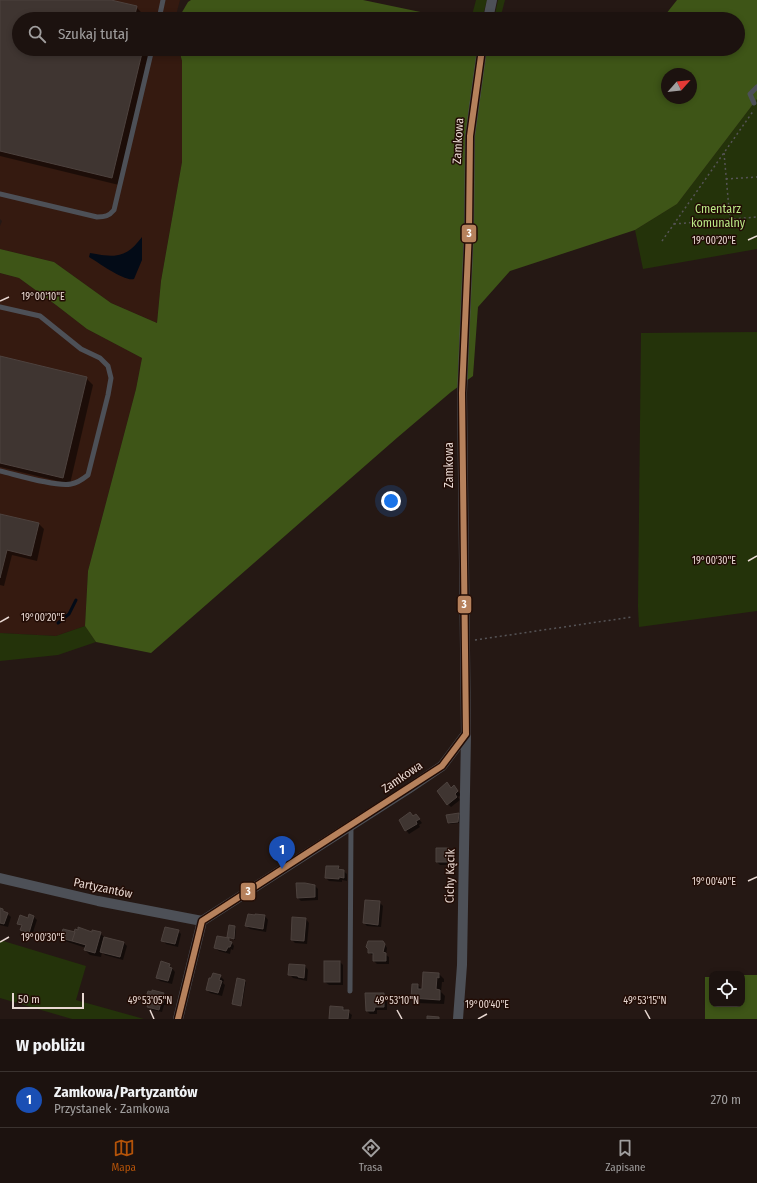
<!DOCTYPE html>
<html lang="pl">
<head>
<meta charset="utf-8">
<style>
  body { margin:0; font-family:"Fira Sans Condensed",sans-serif; background:#251b18; color:#f1f3f6 }
  .controls { position:absolute; right:12px; bottom:12px; display:grid; overflow:hidden; border-radius:8px; box-shadow:0 2px 6px #0003 }
  .controls button { width:36px; height:36px; display:grid; place-items:center; padding:0; border:0; border-bottom:1px solid #3a322f; background:#1c120f; color:#f1f3f6; font:20px sans-serif }
  .compass { position:absolute; left:661px; top:68px; width:36px; height:36px; border-radius:50%; background:#1c120f; box-shadow:0 2px 6px #0003; rotate:63deg }
  .scale { position:absolute; left:12px; bottom:10px; width:72px; box-sizing:border-box; padding-left:4px; border:2px solid #e8d8d2; border-top:0; font-size:11px; line-height:14px; white-space:nowrap; color:#e8d8d2; -webkit-text-stroke:3px #220c05; paint-order:stroke }
  .you { position:absolute; left:391px; top:501px; width:14px; height:14px; margin:-10px; border:3px solid #fff; border-radius:50%; background:#1a73e8; box-shadow:0 0 0 6px #1a73e833 }
  .badge { display:grid; place-items:center; width:26px; height:26px; border-radius:50%; background:#b45309; color:#fff; font-size:13px; font-weight:700 }
  .pin { position:absolute; translate:-50% -33px; filter:drop-shadow(0 1px 2px #0008) }
  .pin::after { content:''; position:absolute; top:21px; width:14px; height:12px; background:inherit; clip-path:polygon(0 0,100% 0,50% 100%) }
  .list { margin:0; padding:0; list-style:none }
  h2 { display:flex; justify-content:space-between; align-items:center; height:52px; margin:0; padding:0 16px; font-size:17px }
  h2 small { font-size:13px; font-weight:400; color:#a09e9e }
  .list li { display:grid; grid-template-columns:26px 1fr auto; gap:12px; align-items:center; box-sizing:border-box; height:56px; padding:0 16px; border-top:1px solid #3a322f }
  .list b { display:block; font-size:15px; white-space:nowrap }
  .list p { margin:0; font-size:13px; white-space:nowrap; color:#a09e9e }
  .list em { font-size:13px; font-style:normal; color:#a09e9e }
  .icon { flex:none; width:22px; height:22px; fill:none; stroke:currentColor; stroke-width:2; stroke-linecap:round; stroke-linejoin:round }
  .map { position:relative; flex:none; width:757px; height:1019px; overflow:hidden }
  .search { position:absolute; background:#1c120f; box-shadow:0 2px 6px #0003; left:12px; right:12px; top:12px; height:44px; display:flex; align-items:center; gap:10px; box-sizing:border-box; padding:0 14px; border-radius:22px; color:#a09e9e; font-size:15px }
  .sheet { height:108px; background:#1c120f }
  nav { display:flex; justify-content:space-around; align-items:center; box-sizing:border-box; height:56px; border-top:1px solid #3a322f; background:#1c120f; font-size:11px; color:#a09e9e }
  nav a { display:grid; justify-items:center; gap:2px }
  nav .on { color:#b45309 }
  .map>svg:first-child { display:block }
</style>
</head>
<body>
<div class="map">
<svg width="757" height="1019" viewBox="0 0 757 1019">
  <rect width="100%" height="100%" fill="#251814"/>
  <g fill="#351a10">
    <path d="M 0,0 L 180,0 L 175,19 L 19,19 L 19,49 L 179,49 L 182,61 L 182,162 L 161,281 L 157,323 L 111,303 L 54,262 L 0,249 L 0,226 L 2,221 L 0,219 Z"/>
    <path d="M 0,273 L 19,278 L 56,305 L 87,329 L 142,358 L 136,389 L 88,571 L 85,626 L 56,636 L 0,633 Z"/>
  </g>
  <g fill="#24330a">
    <path d="M 476,0 L 487,0 L 482,19 L 471,19 Z"/>
    <path d="M 498,0 L 505,0 L 500,19 L 494,19 Z"/>
    <path d="M 757,99 L 757,249 L 643,269 L 635,230 L 677,204 Z"/>
    <path d="M 757,332 L 757,611 L 639,627 L 638,607 L 641,333 Z"/>
    <path d="M 85,626 L 96,642 L 58,655 L 0,661 L 0,633 L 56,636 Z"/>
    <path d="M 0,940 L 86,966 L 76,1000 L 144,1019 L 72,1019 L 0,998 Z"/>
  </g>
  <g fill="#3e5517" fill-rule="evenodd">
    <path d="M 191,0 L 363,0 L 454,19 L 178,19 L 188,2 Z"/>
    <path d="M 677,0 L 757,0 L 757,99 L 677,204 L 635,230 L 510,271 L 478,307 L 473,376 L 451,392 L 398,437 L 151,653 L 96,642 L 85,626 L 88,571 L 136,389 L 142,358 L 87,329 L 56,305 L 19,278 L 0,273 L 0,249 L 54,262 L 111,303 L 157,323 L 161,281 L 182,162 L 182,61 L 179,49 L 738,49 L 738,19 L 662,19 ZM 667,74 L 691,74 L 691,98 L 667,98 Z"/>
    <path d="M 742,975 L 757,975 L 757,1019 L 705,1019 L 705,977 L 712,977 L 712,1004 L 742,1004 Z"/>
  </g>
  <path fill="#030b17" d="M 142,237 L 142,260 L 134,279 C 125,282 99,263 89,257 L 90,253 C 116,258 126,258 142,237 Z"/>
  <g fill="#0007">
    <path d="M 0,0 L 107,0 L 136,7 L 143,14 L 142,19 L 19,19 L 19,49 L 149,49 L 151,51 L 119,185 L 0,156 Z"/>
    <path d="M 0,357 L 86,378 L 93,385 L 70,484 L 0,467 Z"/>
    <path d="M 0,515 L 39,524 L 44,529 L 37,561 L 12,555 L 4,586 L 0,585 Z"/>
    <path d="M 451,789 L 457,790 L 461,795 L 458,797 L 460,800 L 451,807 L 448,804 Z"/>
    <path d="M 458,814 L 460,815 L 459,823 L 450,824 L 449,823 Z"/>
    <path d="M 414,817 L 419,819 L 422,823 L 419,825 L 420,827 L 409,834 L 406,830 Z"/>
    <path d="M 448,849 L 452,852 L 453,865 L 440,865 L 437,862 Z"/>
    <path d="M 338,867 L 347,874 L 347,881 L 342,880 L 342,882 L 329,881 L 326,878 Z"/>
    <path d="M 315,886 L 318,889 L 318,900 L 301,901 L 298,898 Z"/>
    <path d="M 379,902 L 383,906 L 381,927 L 367,926 L 364,923 Z"/>
    <path d="M 0,910 L 3,910 L 11,917 L 8,927 L 0,925 Z"/>
    <path d="M 265,916 L 268,920 L 266,932 L 250,929 L 246,926 Z"/>
    <path d="M 34,917 L 37,920 L 32,935 L 25,933 L 22,930 L 22,927 L 19,923 Z"/>
    <path d="M 306,919 L 309,923 L 307,944 L 295,943 L 292,940 Z"/>
    <path d="M 235,927 L 236,929 L 235,940 L 229,938 L 228,937 Z"/>
    <path d="M 178,931 L 181,934 L 178,947 L 166,944 L 163,940 Z"/>
    <path d="M 74,933 L 100,933 L 105,938 L 124,943 L 127,946 L 123,960 L 105,955 L 102,952 L 101,957 L 90,955 L 85,950 L 86,948 L 65,941 L 61,938 Z"/>
    <path d="M 229,939 L 234,946 L 233,950 L 231,949 L 230,954 L 219,951 L 215,948 Z"/>
    <path d="M 383,942 L 387,948 L 386,955 L 389,957 L 389,964 L 377,964 L 374,961 L 374,956 L 369,953 Z"/>
    <path d="M 325,962 L 340,962 L 343,965 L 343,985 L 329,985 L 325,982 Z"/>
    <path d="M 169,965 L 175,972 L 172,984 L 160,981 L 157,978 Z"/>
    <path d="M 305,966 L 308,970 L 307,981 L 293,978 L 289,974 Z"/>
    <path d="M 439,974 L 444,979 L 444,982 L 442,982 L 441,992 L 445,996 L 444,1004 L 417,1003 L 412,998 L 413,985 L 418,985 L 423,990 Z"/>
    <path d="M 220,976 L 224,980 L 223,983 L 225,985 L 222,996 L 210,993 L 207,990 Z"/>
    <path d="M 237,980 L 246,982 L 242,1006 L 233,1004 Z"/>
    <path d="M 148,994 L 163,994 L 166,998 L 168,1001 L 166,1005 L 164,1005 L 162,1012 L 152,1010 L 148,1006 L 151,997 Z"/>
    <path d="M 384,994 L 387,998 L 387,1010 L 377,1010 L 377,1014 L 370,1014 L 367,1011 Z"/>
    <path d="M 343,1008 L 352,1015 L 351,1019 L 331,1019 Z"/>
  </g>
  <g fill="none" stroke-linecap="round" stroke-linejoin="round">
    <path stroke="#030b17" stroke-width="3" d="M 58,623 L 69,614 L 76,600"/>
  </g>
  <g fill="#3f3531" stroke="#4d423e">
    <path d="M 0,0 L 111,0 L 137,6 L 134,19 L 19,19 L 19,49 L 143,49 L 112,178 L 0,151 Z"/>
    <path d="M 0,356 L 87,377 L 63,478 L 0,463 Z"/>
    <path d="M 0,514 L 39,523 L 31,556 L 7,550 L 0,578 Z"/>
    <path d="M 447,782 L 451,788 L 454,785 L 458,791 L 455,794 L 457,797 L 447,805 L 437,791 Z"/>
    <path d="M 410,812 L 413,816 L 416,814 L 420,819 L 416,821 L 417,824 L 405,831 L 399,820 Z"/>
    <path d="M 459,813 L 458,822 L 448,823 L 446,815 Z"/>
    <path d="M 436,848 L 449,848 L 450,862 L 436,862 Z"/>
    <path d="M 326,866 L 339,866 L 338,869 L 344,870 L 344,878 L 339,877 L 339,879 L 325,878 Z"/>
    <path d="M 296,883 L 305,883 L 315,885 L 315,897 L 297,898 Z"/>
    <path d="M 365,900 L 380,901 L 378,925 L 363,923 Z"/>
    <path d="M 0,908 L 3,909 L 3,911 L 8,913 L 4,924 L 0,923 Z"/>
    <path d="M 29,914 L 34,916 L 29,933 L 20,930 L 22,925 L 17,924 L 20,915 L 28,918 Z"/>
    <path d="M 248,914 L 255,915 L 255,914 L 265,915 L 263,929 L 245,926 Z"/>
    <path d="M 292,917 L 306,918 L 304,941 L 291,940 Z"/>
    <path d="M 229,925 L 235,926 L 234,939 L 227,937 Z"/>
    <path d="M 78,927 L 92,932 L 92,930 L 101,932 L 95,953 L 84,950 L 86,945 L 72,941 L 75,929 L 78,930 Z"/>
    <path d="M 165,927 L 179,930 L 175,944 L 161,941 Z"/>
    <path d="M 63,929 L 75,932 L 72,941 L 60,938 Z"/>
    <path d="M 217,936 L 229,938 L 229,941 L 232,942 L 230,947 L 228,947 L 226,951 L 214,948 Z"/>
    <path d="M 104,937 L 124,942 L 120,957 L 100,952 Z"/>
    <path d="M 368,941 L 383,941 L 385,944 L 383,952 L 386,953 L 386,961 L 373,961 L 373,953 L 368,953 L 368,949 L 366,947 Z"/>
    <path d="M 161,961 L 170,964 L 169,967 L 172,968 L 168,981 L 156,978 Z"/>
    <rect x="324" y="961" width="16" height="21"/>
    <path d="M 289,964 L 305,965 L 304,978 L 298,977 L 298,976 L 288,975 Z"/>
    <path d="M 423,972 L 439,973 L 439,978 L 437,977 L 436,989 L 440,990 L 440,1000 L 411,998 L 412,984 L 418,984 L 418,989 L 422,989 Z"/>
    <path d="M 213,973 L 221,975 L 219,980 L 222,981 L 218,993 L 206,990 L 209,978 L 211,978 Z"/>
    <path d="M 237,978 L 245,980 L 241,1006 L 232,1004 Z"/>
    <path d="M 152,990 L 164,993 L 163,996 L 165,997 L 163,1003 L 161,1002 L 159,1010 L 147,1007 L 151,996 L 147,994 L 148,991 L 152,992 Z"/>
    <path d="M 365,993 L 384,993 L 384,1007 L 375,1007 L 374,1011 L 366,1011 Z"/>
    <path d="M 330,1006 L 343,1007 L 343,1010 L 349,1010 L 348,1019 L 329,1019 Z"/>
    <path d="M 427,1016 L 439,1017 L 439,1019 L 427,1019 Z"/>
  </g>
  <g fill="none" stroke-linecap="round" stroke-linejoin="round">
    <g stroke="#565457" stroke-width="1.5" stroke-dasharray="2 3" stroke-linecap="butt">
      <path d="M 724,153 L 730,220"/>
      <path d="M 726,179 L 757,177"/>
      <path d="M 674,224 L 757,217"/>
      <path d="M 662,241 L 754,110"/>
      <path d="M 475,640 L 632,617"/>
    </g>
    <g stroke="#4d5057" stroke-width="5">
      <path d="M 159,19 L 163,0"/>
      <path d="M 754,103 L 750,94 L 757,87"/>
      <path d="M 0,194 L 97,217 C 105,217 109,216 114,210 L 152,49"/>
      <path d="M 0,307 L 40,316 L 81,349 L 100,358 L 108,366 L 111,378 L 108,395 L 88,475 C 83,479 78,483 71,484 C 56,487 17,475 0,471"/>
      <path d="M 350,991 L 351,826"/>
    </g>
    <g stroke="#4d5057" stroke-width="10">
      <path d="M 488,19 L 492,0"/>
      <path d="M 0,878 L 98,901 L 202,921"/>
      <path d="M 178,1019 L 202,921 L 408,789 L 442,766 L 466,734 L 462,393 L 469,230 L 470,136 L 482,49"/>
      <path d="M 458,1019 L 462,965 L 466,734"/>
    </g>
    <defs>
      <path id="bus-1" d="M 178,1019 L 202,921 L 442,766 L 466,734 L 462,393 L 469,230 L 470,136 L 482,49"/>
    </defs>
    <use href="#bus-1" stroke="#220c05" stroke-width="9"/>
    <use href="#bus-1" stroke="#b6815c" stroke-width="6"/>
  </g>
  <path fill="none" stroke="#e8d8d2" stroke-width="1.5" d="M 748,240 L 757,236M 0,301 L 9,297M 748,561 L 757,556M 0,622 L 9,617M 748,881 L 757,877M 0,942 L 9,937M 150,1010 L 154,1019M 397,1010 L 402,1019M 645,1010 L 650,1019M 478,1019 L 487,1014"/>
  <g text-anchor="middle" dominant-baseline="central" stroke-width="3" stroke-linejoin="round" paint-order="stroke">
    <g font-size="12" fill="#e8d8d2" stroke="#220c05">
      <text transform="translate(458 141) rotate(-87)">Zamkowa</text>
      <text transform="translate(449 465) rotate(-90)">Zamkowa</text>
      <text transform="translate(402 777) rotate(-34)">Zamkowa</text>
      <text transform="translate(450 876) rotate(-89)">Cichy Kącik</text>
      <text transform="translate(103 888) rotate(12)">Partyzantów</text>
    </g>
    <g font-size="12" fill="#bae886" stroke="#220c05">
      <text x="718" y="209">Cmentarz<tspan x="718" dy="14">komunalny</tspan></text>
    </g>
  </g>
  <g font-size="10" text-anchor="middle" fill="#e8d8d2" stroke="#220c05" stroke-width="3" stroke-linejoin="round" paint-order="stroke">
    <text x="714" y="244">19°00'20"E</text>
    <text x="43" y="300">19°00'10"E</text>
    <text x="714" y="564">19°00'30"E</text>
    <text x="43" y="621">19°00'20"E</text>
    <text x="714" y="885">19°00'40"E</text>
    <text x="43" y="941">19°00'30"E</text>
    <text x="150" y="1004">49°53'05"N</text>
    <text x="397" y="1004">49°53'10"N</text>
    <text x="645" y="1004">49°53'15"N</text>
    <text x="487" y="1008">19°00'40"E</text>
  </g>
  <g stroke="#220c05" stroke-width="1.5">
    <rect x="461" y="224" width="16" height="19" rx="4" fill="#b6815c"/>
    <rect x="457" y="595" width="15" height="19" rx="4" fill="#b6815c"/>
    <rect x="240" y="882" width="16" height="19" rx="4" fill="#b6815c"/>
  </g>
  <g font-size="11" text-anchor="middle" font-weight="bold" fill="#fff">
    <text x="469" y="237">3</text>
    <text x="464" y="608">3</text>
    <text x="248" y="895">3</text>
  </g>
</svg>
<div class="controls">
<button><svg class="icon" aria-label="locate" viewBox="0 0 24 24"><circle cx="12" cy="12" r="6"/><path d="M12 2v4M12 18v4M2 12h4M18 12h4"/></svg></button>
</div>
<svg class="compass" viewBox="-18 -18 36 36"><path d="M0-13l5 13h-10z" fill="#e53935"/><path d="M0 13l5-13h-10z" fill="#a09e9e"/></svg>
<div class="scale">50 m</div>
<div class="you"></div>
<div class="pin badge" style="left:282px;top:869px;background:#1a4fb4">1</div>
<div class="search"><svg class="icon" aria-label="search" viewBox="0 0 24 24"><circle cx="10" cy="10" r="6"/><path d="M15 15l6 6"/></svg>Szukaj tutaj</div>
</div>
<section class="sheet">
<h2>W pobliżu<small></small></h2>
<ul class="list">
<li><span class="badge" style="background:#1a4fb4">1</span><div><b>Zamkowa/Partyzantów</b><p>Przystanek · Zamkowa</p></div><em>270 m</em></li>
</ul>
</section>
<nav>
<a class="on"><svg class="icon" aria-label="map" viewBox="0 0 24 24"><path d="M3 6l6-2 6 2 6-2v14l-6 2-6-2-6 2zM9 4v14M15 6v14"/></svg>Mapa</a>
<a><svg class="icon" aria-label="directions" viewBox="0 0 24 24"><path d="M12 3l9 9-9 9-9-9zM9 14v-3h6M13 9l2 2-2 2"/></svg>Trasa</a>
<a><svg class="icon" aria-label="saved" viewBox="0 0 24 24"><path d="M7 4h10v16l-5-4-5 4z"/></svg>Zapisane</a>
</nav>
</body>
</html>
